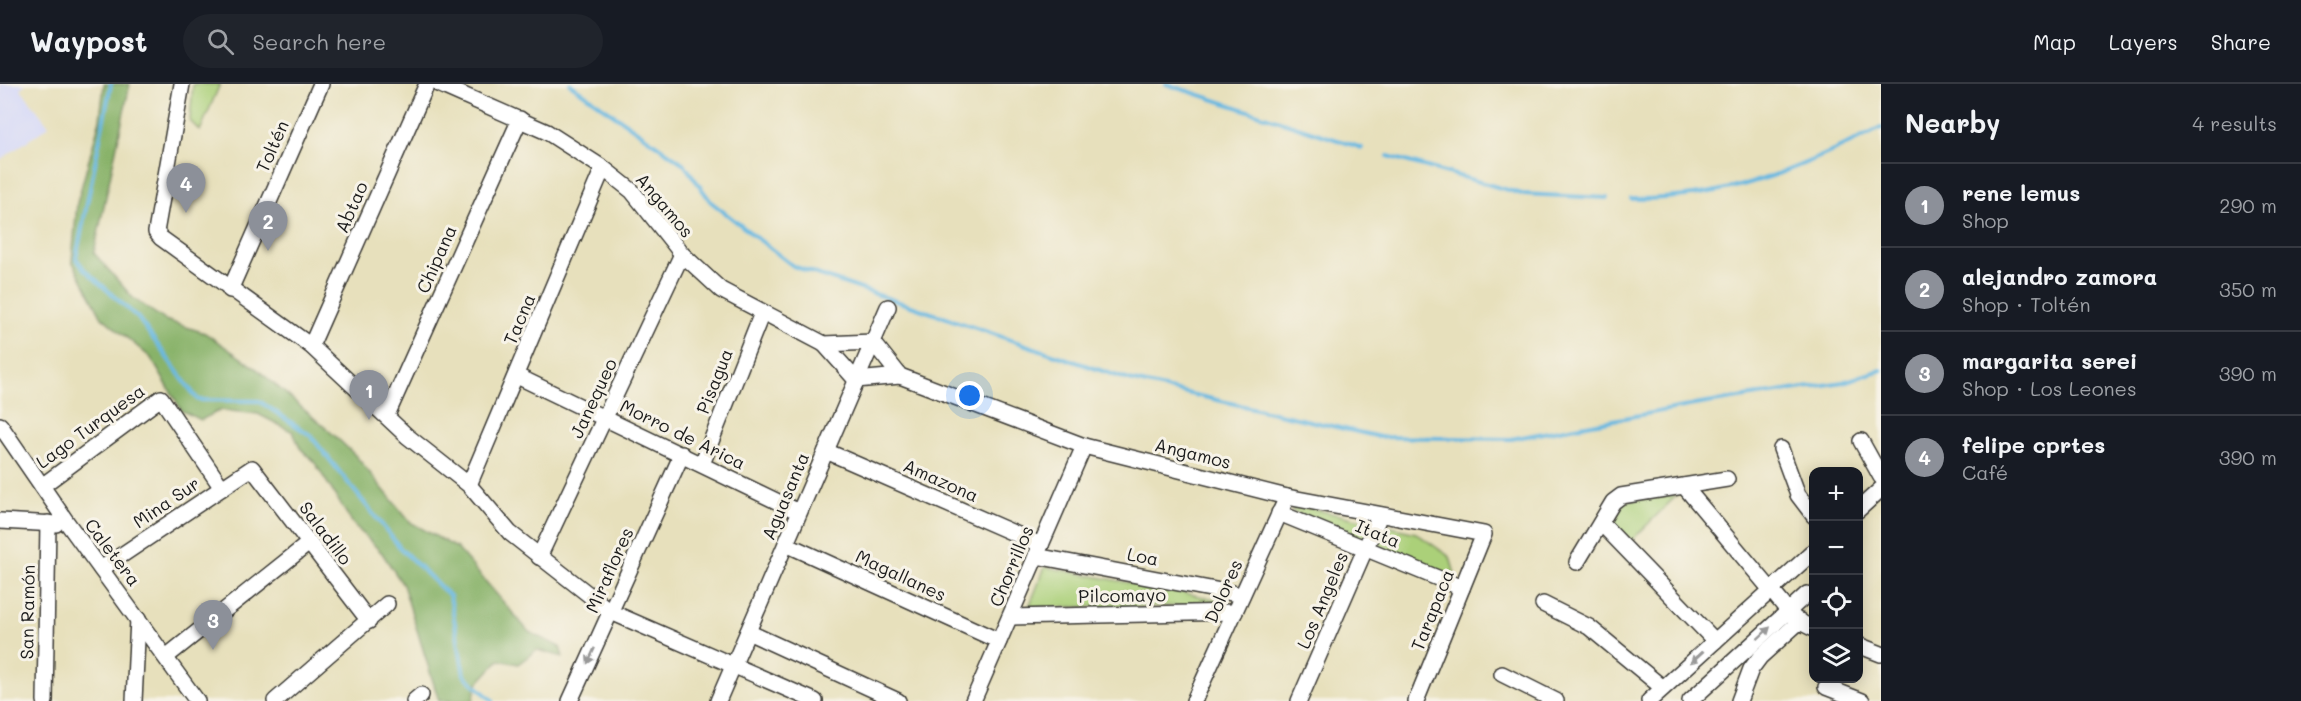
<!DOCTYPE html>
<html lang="en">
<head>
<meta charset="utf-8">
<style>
  body { margin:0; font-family:Mali,sans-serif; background:#20242c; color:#f1f3f6 }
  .controls { position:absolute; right:18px; bottom:18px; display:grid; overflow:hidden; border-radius:12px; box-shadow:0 3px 15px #0003 }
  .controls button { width:54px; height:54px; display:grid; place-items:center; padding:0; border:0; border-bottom:2px solid #363941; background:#171b24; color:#f1f3f6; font:30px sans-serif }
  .you { position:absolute; left:970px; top:312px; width:21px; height:21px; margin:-15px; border:4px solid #fff; border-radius:50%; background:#1a73e8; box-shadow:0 0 0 9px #1a73e833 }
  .badge { display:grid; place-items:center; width:39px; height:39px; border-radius:50%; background:#8c9099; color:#fff; font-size:20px; font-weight:700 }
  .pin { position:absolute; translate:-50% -50px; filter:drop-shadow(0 2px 3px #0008) }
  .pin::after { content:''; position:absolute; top:32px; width:21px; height:18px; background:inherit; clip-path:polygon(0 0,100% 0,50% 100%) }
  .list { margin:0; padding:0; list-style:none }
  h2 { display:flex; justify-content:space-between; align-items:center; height:78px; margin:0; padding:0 24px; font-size:26px }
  h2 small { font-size:20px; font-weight:400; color:#9ea1a6 }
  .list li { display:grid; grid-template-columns:39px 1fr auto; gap:18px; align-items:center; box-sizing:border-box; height:84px; padding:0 24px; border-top:2px solid #363941 }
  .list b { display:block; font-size:22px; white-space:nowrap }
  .list p { margin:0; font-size:20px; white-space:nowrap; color:#9ea1a6 }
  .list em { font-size:20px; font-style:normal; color:#9ea1a6 }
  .icon { flex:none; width:33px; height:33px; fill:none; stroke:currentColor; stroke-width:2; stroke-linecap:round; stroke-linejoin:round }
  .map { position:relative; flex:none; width:1881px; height:617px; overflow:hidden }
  header { display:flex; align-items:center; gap:36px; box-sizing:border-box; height:84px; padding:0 30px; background:#171b24; border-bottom:2px solid #363941 }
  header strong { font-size:28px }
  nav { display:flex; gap:33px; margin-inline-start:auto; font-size:21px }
  .search { width:420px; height:54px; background:#20242c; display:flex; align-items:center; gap:15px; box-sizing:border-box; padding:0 21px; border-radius:33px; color:#9ea1a6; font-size:22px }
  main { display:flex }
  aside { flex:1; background:#171b24 }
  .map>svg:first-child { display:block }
</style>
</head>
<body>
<header>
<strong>Waypost</strong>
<div class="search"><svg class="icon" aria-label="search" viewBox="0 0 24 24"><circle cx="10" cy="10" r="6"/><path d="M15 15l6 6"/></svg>Search here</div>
<nav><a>Map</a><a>Layers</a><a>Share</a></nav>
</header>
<main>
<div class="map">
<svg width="1881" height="617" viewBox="0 0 1881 617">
  <rect width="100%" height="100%" fill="#f7f3e8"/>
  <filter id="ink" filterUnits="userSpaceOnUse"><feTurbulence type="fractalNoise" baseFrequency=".0167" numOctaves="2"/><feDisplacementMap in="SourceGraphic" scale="12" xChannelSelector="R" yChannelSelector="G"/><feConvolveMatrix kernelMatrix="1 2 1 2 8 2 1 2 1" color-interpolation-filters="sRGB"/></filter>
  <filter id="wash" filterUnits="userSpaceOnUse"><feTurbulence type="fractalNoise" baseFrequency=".008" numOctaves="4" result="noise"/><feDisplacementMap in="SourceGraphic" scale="24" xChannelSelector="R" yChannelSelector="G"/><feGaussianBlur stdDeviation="1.35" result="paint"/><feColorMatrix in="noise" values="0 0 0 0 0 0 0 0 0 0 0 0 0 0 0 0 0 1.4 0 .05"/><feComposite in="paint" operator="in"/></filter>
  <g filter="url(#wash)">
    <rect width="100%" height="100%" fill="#e7e0bc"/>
    <path fill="#d4d8f9" d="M 0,0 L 26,0 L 20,4 L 49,42 L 0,76 Z"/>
    <g fill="#abd079" stroke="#64764a" stroke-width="1.5">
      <path d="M 193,0 L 220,0 L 200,47 L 190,37 Z"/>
      <path d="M 1677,411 L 1629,459 L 1611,437 L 1625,417 Z"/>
      <path d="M 1296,421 L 1416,449 L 1450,473 L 1456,494 L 1292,427 Z"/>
      <path d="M 1045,483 L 1226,517 L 1224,522 L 1029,523 Z"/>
    </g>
    <path fill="#88b269" stroke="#526742" stroke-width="1.5" d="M 104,0 L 130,0 L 94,169 L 133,214 L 165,236 L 205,249 L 257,285 L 335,352 L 356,372 L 410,438 L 457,464 L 529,548 L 560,563 L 563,573 L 537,566 L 518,580 L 499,576 L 477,600 L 473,617 L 439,617 L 403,501 L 382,469 L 353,440 L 315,379 L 300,364 L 293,348 L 258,330 L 221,326 L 201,336 L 182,327 L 151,274 L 102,233 L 72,177 L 77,119 L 100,36 Z"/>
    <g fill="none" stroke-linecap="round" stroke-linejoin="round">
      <g stroke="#66b8e1" stroke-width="4">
        <path d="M 111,0 L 76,174 L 84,185 L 138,234 L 198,316 L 259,317 L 310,351 L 402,466 L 450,512 L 464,591 L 493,617"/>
        <path d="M 570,0 L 684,80 L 711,118 L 793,182 L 1129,296 L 1380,353 L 1511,355 L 1694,321 L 1843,298 L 1881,286"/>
        <path d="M 1166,0 L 1362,64"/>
        <path d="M 1388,72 L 1522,110 L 1607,114"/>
        <path d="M 1631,115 C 1728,116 1797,86 1881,44"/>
      </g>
    </g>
  </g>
  <g filter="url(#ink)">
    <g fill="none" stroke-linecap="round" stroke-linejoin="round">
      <defs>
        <g id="street">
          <path d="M 182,0 L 156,148 L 161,154 L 311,262 L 407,352 L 469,401 L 510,449 L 611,528 L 815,617"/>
          <path d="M 438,0 L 547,48 L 603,84 L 632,107 L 682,170 L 721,206 L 824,260 L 873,258 L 900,292 L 1084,362 L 1287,413 L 1484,450 L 1416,617"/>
          <path d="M 230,206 L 321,0"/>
          <path d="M 824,260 L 856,296 L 900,292"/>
          <path d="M 311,262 L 427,0"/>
          <path d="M 517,292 L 799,428"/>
          <path d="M 387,331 L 520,35"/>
          <path d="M 0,341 L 68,440 L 197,617"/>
          <path d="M 1861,357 L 1881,393"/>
          <path d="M 1781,365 L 1798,411 L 1814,432"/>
          <path d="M 826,367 L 1041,461"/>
          <path d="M 702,380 L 762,229"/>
          <path d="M 469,401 L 603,84"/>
          <path d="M 42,402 L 161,314 L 222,404"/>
          <path d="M 1684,402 L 1796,536 L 1814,545"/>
          <path d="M 1858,426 L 1881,405"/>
          <path d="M 1279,429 L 1462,504"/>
          <path d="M 0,437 L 56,440"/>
          <path d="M 1601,439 L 1715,557"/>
          <path d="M 786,460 L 999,557"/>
          <path d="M 1036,472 L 1242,511"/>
          <path d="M 539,473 L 682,170"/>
          <path d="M 1577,478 L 1613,418 L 1621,412 L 1727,395"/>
          <path d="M 101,485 L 252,384 L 369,537"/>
          <path d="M 1543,520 L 1589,543 L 1663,604"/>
          <path d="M 1010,533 L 1235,528"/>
          <path d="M 748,548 L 898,617"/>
          <path d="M 1858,561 L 1881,570"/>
          <path d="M 166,573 L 309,459"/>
          <path d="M 1502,590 L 1556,617"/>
          <path d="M 1826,603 L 1862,617"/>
          <path d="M 45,617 L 48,439"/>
          <path d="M 134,617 L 138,535"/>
          <path d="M 275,617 L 387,520"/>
          <path d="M 414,617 L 421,611"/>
          <path d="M 570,617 L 682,370"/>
          <path d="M 718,617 L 888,223"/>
          <path d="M 973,617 L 1084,362"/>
          <path d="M 1194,617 L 1287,413"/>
          <path d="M 1299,617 L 1380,431"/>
          <path d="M 1649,617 L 1814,467"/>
          <path d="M 1690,617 L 1807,510"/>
          <path d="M 1739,617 L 1751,585 L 1760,573 L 1800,537"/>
        </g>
      </defs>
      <use href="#street" stroke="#3a3934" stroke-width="18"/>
      <use href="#street" stroke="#fff" stroke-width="15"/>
    </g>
    <defs><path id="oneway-solid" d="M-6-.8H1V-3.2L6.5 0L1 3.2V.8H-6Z" transform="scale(1.5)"/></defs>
    <g fill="#999">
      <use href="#oneway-solid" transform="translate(1764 549) rotate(-43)"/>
      <use href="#oneway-solid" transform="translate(591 572) rotate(115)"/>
      <use href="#oneway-solid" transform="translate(1697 573) rotate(138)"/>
    </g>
  </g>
  <g text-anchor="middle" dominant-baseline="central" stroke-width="6" stroke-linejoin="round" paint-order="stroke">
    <g font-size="18" fill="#1c1c1c" stroke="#f7f3e8">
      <text transform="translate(272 62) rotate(-66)">Toltén</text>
      <text transform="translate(665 121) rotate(50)">Angamos</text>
      <text transform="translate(351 123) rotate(-66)">Abtao</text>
      <text transform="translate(436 175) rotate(-66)">Chipana</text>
      <text transform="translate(519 235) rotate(-67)">Tacna</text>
      <text transform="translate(714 297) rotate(-68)">Pisagua</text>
      <text transform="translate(593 314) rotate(-65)">Janequeo</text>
      <text transform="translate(90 342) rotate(-36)">Lago Turquesa</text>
      <text transform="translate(683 350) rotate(26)">Morro de Arica</text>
      <text transform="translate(1193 369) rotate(14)">Angamos</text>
      <text transform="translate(941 396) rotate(24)">Amazona</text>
      <text transform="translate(785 412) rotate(-67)">Aguasanta</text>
      <text transform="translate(166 418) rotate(-34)">Mina Sur</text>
      <text transform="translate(326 449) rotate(53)">Saladillo</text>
      <text transform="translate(1378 449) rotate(22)">Itata</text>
      <text transform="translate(113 468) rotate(53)">Caletera</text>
      <text transform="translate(1143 472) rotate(11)">Loa</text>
      <text transform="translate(1011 482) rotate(-67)">Chorrillos</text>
      <text transform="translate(609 486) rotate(-66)">Miraflores</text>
      <text transform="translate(901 491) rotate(25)">Magallanes</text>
      <text transform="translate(1223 507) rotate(-66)">Dolores</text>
      <text transform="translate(1122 511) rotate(-1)">Pilcomayo</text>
      <text transform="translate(1322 516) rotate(-67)">Los Angeles</text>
      <text transform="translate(1432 526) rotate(-68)">Tarapaca</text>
      <text transform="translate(27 528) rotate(-89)">San Ramón</text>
    </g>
  </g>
</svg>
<div class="controls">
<button>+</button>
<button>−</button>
<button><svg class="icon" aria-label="locate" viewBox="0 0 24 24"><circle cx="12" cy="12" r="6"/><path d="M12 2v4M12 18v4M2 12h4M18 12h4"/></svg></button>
<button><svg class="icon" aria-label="layers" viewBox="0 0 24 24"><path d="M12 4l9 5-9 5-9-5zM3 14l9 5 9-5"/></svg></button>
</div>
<div class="you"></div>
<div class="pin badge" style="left:369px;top:336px">1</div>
<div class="pin badge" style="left:268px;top:167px">2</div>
<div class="pin badge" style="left:213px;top:566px">3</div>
<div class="pin badge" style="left:186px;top:129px">4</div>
</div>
<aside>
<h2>Nearby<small>4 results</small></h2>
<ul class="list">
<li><span class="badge">1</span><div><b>rene lemus</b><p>Shop</p></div><em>290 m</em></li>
<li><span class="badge">2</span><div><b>alejandro zamora</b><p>Shop · Toltén</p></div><em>350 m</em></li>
<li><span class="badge">3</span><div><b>margarita serei</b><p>Shop · Los Leones</p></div><em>390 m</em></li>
<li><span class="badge">4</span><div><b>felipe cprtes</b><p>Café</p></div><em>390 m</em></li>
</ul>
</aside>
</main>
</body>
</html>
